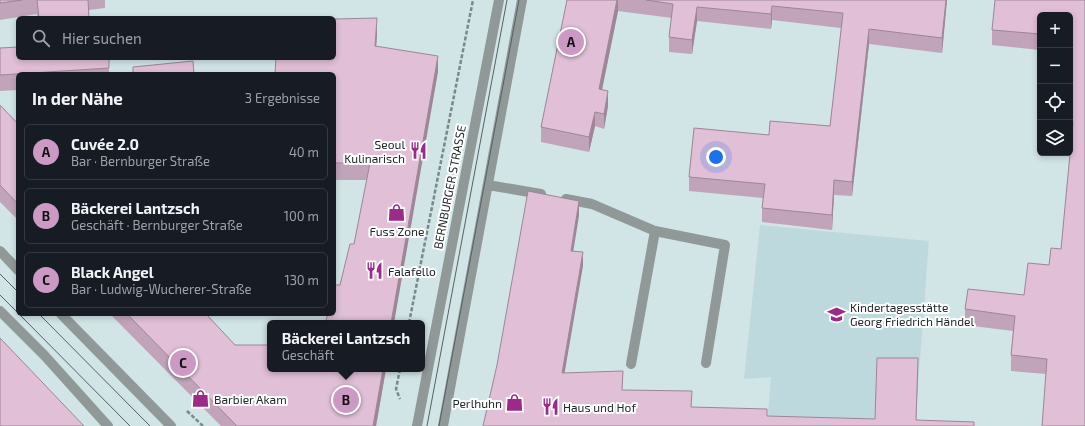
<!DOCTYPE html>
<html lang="de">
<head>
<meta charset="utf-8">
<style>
  body { margin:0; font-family:"Exo 2",sans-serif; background:#20242c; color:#f1f3f6 }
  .controls { position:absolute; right:12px; top:12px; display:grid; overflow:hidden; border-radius:6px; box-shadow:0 2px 6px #0003 }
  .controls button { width:36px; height:36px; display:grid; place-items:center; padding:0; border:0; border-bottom:1px solid #363941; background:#171b24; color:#f1f3f6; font:20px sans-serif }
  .you { position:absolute; left:716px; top:157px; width:14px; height:14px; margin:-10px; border:3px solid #fff; border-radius:50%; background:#1a73e8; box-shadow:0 0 0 6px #1a73e833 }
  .badge { display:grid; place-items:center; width:26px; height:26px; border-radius:50%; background:#cb99c4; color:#111; font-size:13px; font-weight:700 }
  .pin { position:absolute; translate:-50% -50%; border:2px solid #fff; box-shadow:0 1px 4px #0006 }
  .popup { position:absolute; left:267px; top:320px; width:158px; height:52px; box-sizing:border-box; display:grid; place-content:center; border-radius:6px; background:#171b24; filter:drop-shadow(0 1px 3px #0005); font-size:13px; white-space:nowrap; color:#9ea1a6 }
  .popup b { font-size:15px; color:#f1f3f6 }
  .popup::after { content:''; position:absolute; left:50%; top:100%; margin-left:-8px; border:8px solid transparent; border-top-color:#171b24 }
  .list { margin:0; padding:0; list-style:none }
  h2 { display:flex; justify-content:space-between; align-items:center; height:52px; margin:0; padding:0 16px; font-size:17px }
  h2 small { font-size:13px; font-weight:400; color:#9ea1a6 }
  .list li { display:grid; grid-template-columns:26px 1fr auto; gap:12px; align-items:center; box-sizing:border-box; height:56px; margin:0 8px 8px; padding:0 8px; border:1px solid #363941; border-radius:6px }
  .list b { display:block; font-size:15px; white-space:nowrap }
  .list p { margin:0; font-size:13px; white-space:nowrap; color:#9ea1a6 }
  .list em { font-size:13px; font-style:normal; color:#9ea1a6 }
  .icon { flex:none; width:22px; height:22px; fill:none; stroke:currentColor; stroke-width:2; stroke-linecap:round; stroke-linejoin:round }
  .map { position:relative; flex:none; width:1085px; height:426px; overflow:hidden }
  .search { position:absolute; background:#171b24; box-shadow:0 2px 6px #0003; left:16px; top:16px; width:320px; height:44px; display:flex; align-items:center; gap:10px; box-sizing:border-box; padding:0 14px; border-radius:6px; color:#9ea1a6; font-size:15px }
  .panel { position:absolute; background:#171b24; box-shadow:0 2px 6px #0003; left:16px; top:72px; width:320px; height:244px; border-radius:6px }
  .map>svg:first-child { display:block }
</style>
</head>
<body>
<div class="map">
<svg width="1085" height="426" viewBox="0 0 1085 426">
  <rect width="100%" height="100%" fill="#d1e4e6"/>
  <path fill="#bed9dd" d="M 760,225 L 929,241 L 915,426 L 767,426 L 771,377 L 744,379 Z"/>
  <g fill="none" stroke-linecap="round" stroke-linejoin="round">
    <g stroke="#7b888a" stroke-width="2.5" stroke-dasharray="4 2" stroke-linecap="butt">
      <path d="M 409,323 L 473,0"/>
      <path d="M 400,369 L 396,389 L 400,399"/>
      <path d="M 187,411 L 203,426"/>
    </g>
    <g stroke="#909898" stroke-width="10">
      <path d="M 488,185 L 541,194"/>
      <path d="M 566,199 L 592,204 L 655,231 L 631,364"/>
      <path d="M 655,231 L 725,245 L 706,363"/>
    </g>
    <g stroke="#909898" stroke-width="10">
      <path d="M 0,251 L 18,270"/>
      <path d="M 0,311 L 45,356 L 108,426"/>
      <path d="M 61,314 L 171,426"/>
      <path d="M 417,426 L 499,0"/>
      <path d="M 443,426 L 522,0"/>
    </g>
    <g stroke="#576163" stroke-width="1">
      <path d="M 0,274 L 18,292"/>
      <path d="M 0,295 L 18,313"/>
      <path d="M 19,314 L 130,426"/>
      <path d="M 39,314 L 150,426"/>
      <path d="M 427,426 L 507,0"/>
      <path d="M 439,426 L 519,0"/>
    </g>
  </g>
  <g fill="#c1a4b9">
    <path d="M 0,0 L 105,0 L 105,8 L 89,10 L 89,18 L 37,18 L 37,14 L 0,20 Z"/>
    <path d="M 567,0 L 947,0 L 942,53 L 869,44 L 852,196 L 834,195 L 832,230 L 762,222 L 762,208 L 763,198 L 689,191 L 689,177 L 769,135 L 830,126 L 841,28 L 772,20 L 771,29 L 697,21 L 692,54 L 669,52 L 669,37 L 672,18 L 618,11 L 602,90 L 608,106 L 604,129 L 595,126 L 589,152 L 541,142 L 541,127 Z"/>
    <path d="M 1085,0 L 1085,426 L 1046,374 L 1011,371 L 1011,355 L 1013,331 L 965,325 L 965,309 L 1024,295 L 1049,265 L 1061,249 L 1072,137 L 1070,137 L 1070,15 L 1040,15 L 1040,50 L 992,45 L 992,30 Z"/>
    <path d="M 377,35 L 376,46 L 438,72 L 340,285 L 354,244 L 367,180 L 334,180 L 334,58 Z"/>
    <path d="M 0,48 L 109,68 L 109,74 L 18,74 L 18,90 L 0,91 Z"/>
    <path d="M 0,105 L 18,124 L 18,220 L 0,202 Z"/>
    <path d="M 110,314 L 206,314 L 235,345 L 270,369 L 386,369 L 376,426 L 221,426 Z"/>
  </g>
  <g fill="#9d8696">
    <path d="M 617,0 L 618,0 L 618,11 L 599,104 L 599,89 Z"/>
    <path d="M 946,0 L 947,0 L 942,53 L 942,38 Z"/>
    <path d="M 772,6 L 772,20 L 771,29 L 771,14 Z"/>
    <path d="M 697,7 L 697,21 L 692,54 L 692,40 Z"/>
    <path d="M 377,18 L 377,35 L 375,62 L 375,46 Z"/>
    <path d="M 869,29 L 869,44 L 852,196 L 852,182 Z"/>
    <path d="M 438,56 L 438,72 L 394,323 L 391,323 Z"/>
    <path d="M 608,91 L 608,106 L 604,129 L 604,114 Z"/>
    <path d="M 595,112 L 595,126 L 589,152 L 589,137 Z"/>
    <path d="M 834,180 L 834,195 L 832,230 L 832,215 Z"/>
    <path d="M 579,201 L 579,216 L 571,265 L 571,251 Z"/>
    <path d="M 583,252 L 583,266 L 562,388 L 562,373 Z"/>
    <path d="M 918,358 L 918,373 L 916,426 L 916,420 Z"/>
    <path d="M 383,369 L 386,369 L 376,426 L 373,426 Z"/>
  </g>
  <g fill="#e0bfd7" stroke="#9d8696">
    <path d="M 0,0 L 22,0 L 0,3 Z"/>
    <path d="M 37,0 L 88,0 L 89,18 L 39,18 Z"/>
    <path d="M 567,0 L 617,0 L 599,89 L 608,91 L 604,114 L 595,112 L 589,137 L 541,127 Z"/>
    <path d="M 646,0 L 946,0 L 942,38 L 869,29 L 852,182 L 834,180 L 832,215 L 762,208 L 765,184 L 689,177 L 694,128 L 769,135 L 770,121 L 830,126 L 843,13 L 772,6 L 771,14 L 697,7 L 692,40 L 669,37 L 673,4 Z"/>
    <path d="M 995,0 L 1085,0 L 1085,426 L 1042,426 L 1047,359 L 1011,355 L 1015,316 L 965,309 L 968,289 L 1024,295 L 1028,263 L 1049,265 L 1051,248 L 1061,249 L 1073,122 L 1070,121 L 1070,15 L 1040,15 L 1040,34 L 992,30 Z"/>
    <path d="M 377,18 L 375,46 L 438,56 L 391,323 L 325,323 L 328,314 L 334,314 L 334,285 L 340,285 L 350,244 L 354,244 L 370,163 L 334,163 L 334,74 L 275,74 L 276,58 L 334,58 L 334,24 L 335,19 Z"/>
    <path d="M 18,47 L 18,58 L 109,58 L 109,68 L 0,75 L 0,48 Z"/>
    <path d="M 193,61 L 194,74 L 133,74 L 133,67 Z"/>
    <path d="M 0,105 L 18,124 L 18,204 L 0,185 Z"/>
    <path d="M 528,191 L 579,201 L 571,251 L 583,252 L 562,373 L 623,371 L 622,390 L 692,391 L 691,407 L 767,409 L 767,416 L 875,419 L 877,358 L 918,358 L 916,420 L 974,422 L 974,426 L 483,426 L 497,365 Z"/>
    <path d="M 127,314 L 206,314 L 235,345 L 270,345 L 270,369 L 383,369 L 373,426 L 237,426 Z"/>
    <path d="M 283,321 L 295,323 L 282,323 Z"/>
    <path d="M 0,338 L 84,426 L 0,426 Z"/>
  </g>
  <defs>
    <symbol id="restaurant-bare" viewBox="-9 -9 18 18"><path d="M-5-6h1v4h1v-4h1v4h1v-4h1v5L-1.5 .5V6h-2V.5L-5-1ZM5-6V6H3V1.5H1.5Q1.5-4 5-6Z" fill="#9c2a88" stroke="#fff" stroke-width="2.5" paint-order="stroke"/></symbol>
    <symbol id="shop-bare" viewBox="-9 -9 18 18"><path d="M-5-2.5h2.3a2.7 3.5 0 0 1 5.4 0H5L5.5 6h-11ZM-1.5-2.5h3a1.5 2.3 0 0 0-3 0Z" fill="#9c2a88" stroke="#fff" stroke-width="2.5" paint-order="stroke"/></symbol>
    <symbol id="school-bare" viewBox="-9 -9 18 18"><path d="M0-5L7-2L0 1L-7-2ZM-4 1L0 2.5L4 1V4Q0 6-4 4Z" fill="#9c2a88" stroke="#fff" stroke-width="2.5" paint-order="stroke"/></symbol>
  </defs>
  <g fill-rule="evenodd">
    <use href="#restaurant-bare" x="406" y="138" width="25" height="25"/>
    <use href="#shop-bare" x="384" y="200" width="25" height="25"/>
    <use href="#restaurant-bare" x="362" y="258" width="25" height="25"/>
    <use href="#school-bare" x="824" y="302" width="25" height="25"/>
    <use href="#shop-bare" x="188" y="386" width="25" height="25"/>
    <use href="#shop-bare" x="502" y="390" width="25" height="25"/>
    <use href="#restaurant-bare" x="538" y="394" width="25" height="25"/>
  </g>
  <g text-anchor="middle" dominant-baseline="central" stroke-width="4" stroke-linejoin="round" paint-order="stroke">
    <g font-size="12" fill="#22292a" stroke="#fff" text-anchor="start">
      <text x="405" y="144" text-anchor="end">Seoul<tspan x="405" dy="14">Kulinarisch</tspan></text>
      <text x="397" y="231" text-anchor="middle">Fuss Zone</text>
      <text x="388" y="271">Falafello</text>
      <text x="850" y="307">Kindertagesstätte<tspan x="850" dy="14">Georg Friedrich Händel</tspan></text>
      <text x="214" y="399">Barbier Akam</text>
      <text x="502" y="403" text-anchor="end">Perlhuhn</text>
      <text x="563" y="407">Haus und Hof</text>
    </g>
    <g font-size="12" fill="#22292a" stroke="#fff">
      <text transform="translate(449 187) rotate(-79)">BERNBURGER STRASSE</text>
    </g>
  </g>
</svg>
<div class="controls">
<button>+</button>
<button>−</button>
<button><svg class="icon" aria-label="locate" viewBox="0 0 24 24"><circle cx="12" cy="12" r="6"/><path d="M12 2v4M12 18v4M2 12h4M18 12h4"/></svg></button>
<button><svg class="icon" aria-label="layers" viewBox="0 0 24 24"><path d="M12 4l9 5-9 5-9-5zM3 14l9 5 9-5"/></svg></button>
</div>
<div class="you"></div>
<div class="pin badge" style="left:571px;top:42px">A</div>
<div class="pin badge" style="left:346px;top:400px">B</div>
<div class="popup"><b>Bäckerei Lantzsch</b>Geschäft</div>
<div class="pin badge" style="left:183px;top:363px">C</div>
<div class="search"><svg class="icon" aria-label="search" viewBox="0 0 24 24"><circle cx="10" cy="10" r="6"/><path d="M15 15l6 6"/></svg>Hier suchen</div>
<section class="panel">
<h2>In der Nähe<small>3 Ergebnisse</small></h2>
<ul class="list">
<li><span class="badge">A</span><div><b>Cuvée 2.0</b><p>Bar · Bernburger Straße</p></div><em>40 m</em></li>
<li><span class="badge">B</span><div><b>Bäckerei Lantzsch</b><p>Geschäft · Bernburger Straße</p></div><em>100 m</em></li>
<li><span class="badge">C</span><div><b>Black Angel</b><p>Bar · Ludwig-Wucherer-Straße</p></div><em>130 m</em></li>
</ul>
</section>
</div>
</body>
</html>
